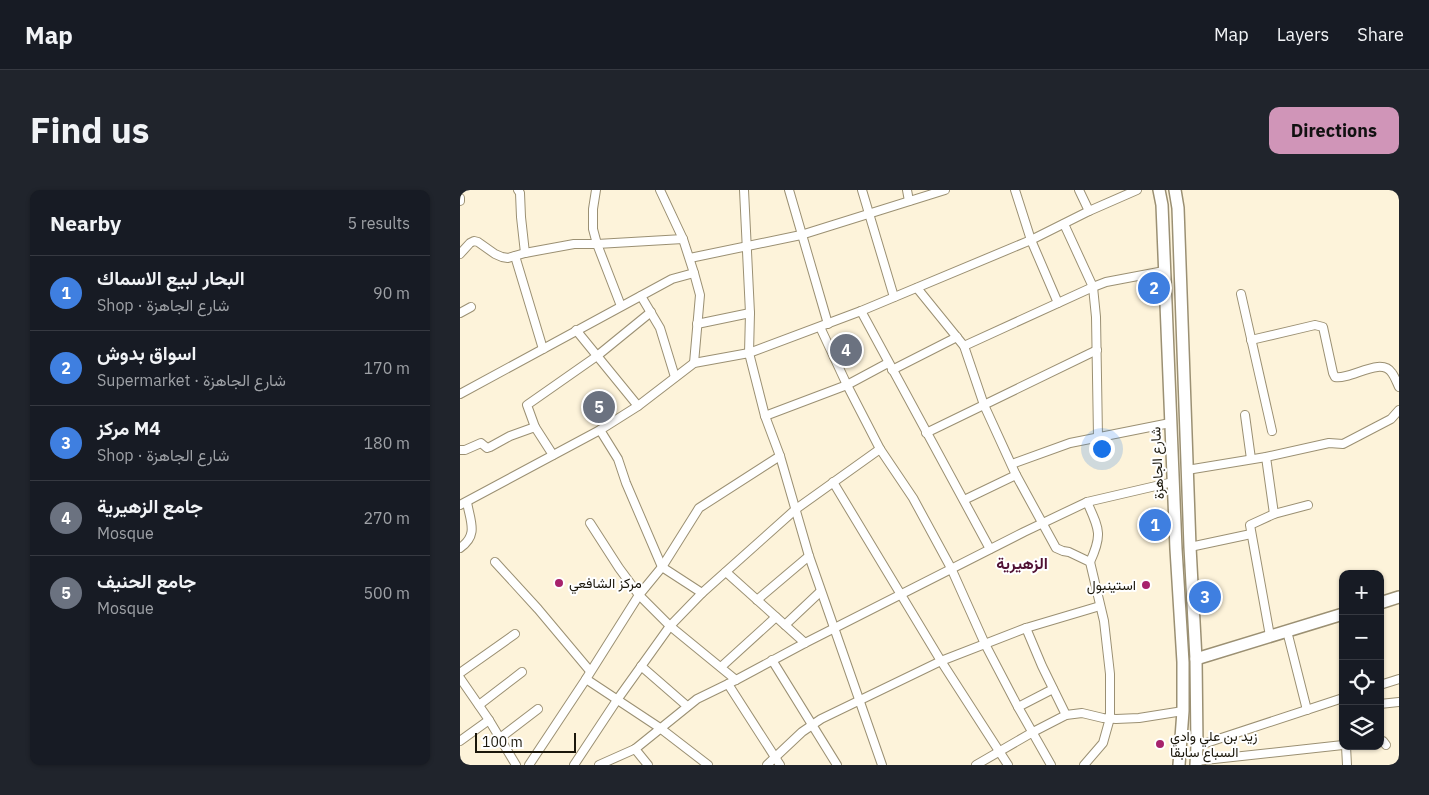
<!DOCTYPE html>
<html lang="en">
<head>
<meta charset="utf-8">
<style>
  body { margin:0; font-family:"IBM Plex Sans",Vazirmatn,sans-serif; background:#20242c; color:#f1f3f6 }
  .controls { position:absolute; right:15px; bottom:15px; display:grid; overflow:hidden; border-radius:10px; box-shadow:0 1px 4px #0004 }
  .controls button { width:45px; height:45px; display:grid; place-items:center; padding:0; border:0; border-bottom:1px solid #363941; background:#171b24; color:#f1f3f6; font:25px sans-serif }
  .scale { position:absolute; left:15px; bottom:12px; width:101px; box-sizing:border-box; padding-left:5px; border:2px solid #1b170b; border-top:0; font-size:14px; line-height:18px; white-space:nowrap; color:#1b170b; -webkit-text-stroke:4px #fff; paint-order:stroke }
  .you { position:absolute; left:641px; top:258px; width:18px; height:18px; margin:-12px; border:4px solid #fff; border-radius:50%; background:#1a73e8; box-shadow:0 0 0 8px #1a73e833 }
  .badge { display:grid; place-items:center; width:32px; height:32px; border-radius:50%; background:#d095b8; color:#fff; font-size:16px; font-weight:700 }
  .pin { position:absolute; translate:-50% -50%; border:2px solid #fff; box-shadow:0 1px 5px #0006 }
  .list { margin:0; padding:0; list-style:none }
  h2 { display:flex; justify-content:space-between; align-items:center; height:65px; margin:0; padding:0 20px; font-size:21px }
  h2 small { font-size:16px; font-weight:400; color:#9ea1a6 }
  .list li { display:grid; grid-template-columns:32px 1fr auto; gap:15px; align-items:center; box-sizing:border-box; height:75px; padding:0 20px; border-top:1px solid #363941 }
  .list b { display:block; font-size:19px; white-space:nowrap }
  .list p { margin:0; font-size:16px; white-space:nowrap; color:#9ea1a6 }
  .list em { font-size:16px; font-style:normal; color:#9ea1a6 }
  .icon { flex:none; width:28px; height:28px; fill:none; stroke:currentColor; stroke-width:2; stroke-linecap:round; stroke-linejoin:round }
  .map { position:relative; flex:none; width:939px; height:575px; overflow:hidden; border-radius:10px }
  header { display:flex; align-items:center; gap:30px; box-sizing:border-box; height:70px; padding:0 25px; background:#171b24; border-bottom:1px solid #363941 }
  header strong { font-size:24px }
  nav { display:flex; gap:28px; margin-inline-start:auto; font-size:18px }
  .intro { display:flex; align-items:center; justify-content:space-between; box-sizing:border-box; height:120px; padding:0 30px }
  h1 { margin:0; font-size:35px }
  .button { padding:12px 22px; border-radius:10px; background:#d095b8; color:#111; font-size:18px; font-weight:700 }
  main { display:flex; gap:30px; padding:0 30px }
  aside { flex:1; background:#171b24; border-radius:10px; box-shadow:0 1px 4px #0004 }
  .map>svg:first-child { display:block }
</style>
</head>
<body>
<header>
<strong>Map</strong>
<nav><a>Map</a><a>Layers</a><a>Share</a></nav>
</header>
<div class="intro"><h1>Find us</h1><a class="button">Directions</a></div>
<main>
<aside>
<h2>Nearby<small>5 results</small></h2>
<ul class="list">
<li><span class="badge" style="background:#3f7fe0">1</span><div><b>البحار لبيع الاسماك</b><p>Shop · شارع الجاهزة</p></div><em>90 m</em></li>
<li><span class="badge" style="background:#3f7fe0">2</span><div><b>اسواق بدوش</b><p>Supermarket · شارع الجاهزة</p></div><em>170 m</em></li>
<li><span class="badge" style="background:#3f7fe0">3</span><div><b>مركز M4</b><p>Shop · شارع الجاهزة</p></div><em>180 m</em></li>
<li><span class="badge" style="background:#6b7280">4</span><div><b>جامع الزهيرية</b><p>Mosque</p></div><em>270 m</em></li>
<li><span class="badge" style="background:#6b7280">5</span><div><b>جامع الحنيف</b><p>Mosque</p></div><em>500 m</em></li>
</ul>
</aside>
<div class="map">
<svg width="939" height="575" viewBox="0 0 939 575">
  <rect width="100%" height="100%" fill="#fdf3da"/>
  <g fill="none" stroke-linecap="round" stroke-linejoin="round">
    <defs>
      <g id="street">
        <path d="M 58,0 L 60,3 L 61,27 L 65,63"/>
        <path d="M 136,0 L 133,19 L 133,39 L 137,54 L 161,116"/>
        <path d="M 200,0 L 223,49 L 234,83 L 240,105 L 234,173"/>
        <path d="M 284,0 L 290,123 L 289,163 L 305,226 L 320,266 L 349,366 L 422,575"/>
        <path d="M 329,0 L 368,134"/>
        <path d="M 402,0 L 434,107"/>
        <path d="M 447,0 L 449,11"/>
        <path d="M 555,0 L 571,50 L 598,113"/>
        <path d="M 619,0 L 629,21"/>
        <path d="M 0,8 L 0,11"/>
        <path d="M 604,34 L 633,97 L 636,127 L 638,247"/>
        <path d="M 0,64 L 10,53 L 14,51 L 18,52 L 35,64 L 42,67 L 48,68 L 65,63 L 114,54 L 137,54 L 223,49"/>
        <path d="M 55,66 L 83,159"/>
        <path d="M 230,68 L 341,45 L 485,0"/>
        <path d="M 457,98 L 504,156 L 524,215 L 556,285 L 596,358 L 603,361 L 609,362 L 630,372 L 644,431 L 650,484 L 650,528 L 643,553 L 624,575"/>
        <path d="M 781,104 L 812,241"/>
        <path d="M 181,106 L 200,138 L 215,187"/>
        <path d="M 401,121 L 530,359"/>
        <path d="M 0,123 L 11,117"/>
        <path d="M 237,134 L 290,123"/>
        <path d="M 360,137 L 387,195 L 420,259 L 453,308 L 491,378 L 525,454 L 558,517 L 591,575"/>
        <path d="M 116,140 L 178,216"/>
        <path d="M 791,150 L 855,135 L 863,137 L 873,183 L 875,187 C 891,190 921,166 932,183 C 935,187 937,193 939,197"/>
        <path d="M 504,156 L 633,97 L 646,92 L 704,81"/>
        <path d="M 432,180 L 497,147"/>
        <path d="M 0,204 L 212,89 L 234,83"/>
        <path d="M 785,225 L 791,269"/>
        <path d="M 305,226 L 387,195 L 428,173"/>
        <path d="M 75,237 L 67,215 L 137,166 L 191,122"/>
        <path d="M 140,240 L 158,269 L 166,293 L 202,377 L 242,403"/>
        <path d="M 466,243 L 637,160"/>
        <path d="M 0,260 L 5,260 L 21,253 L 27,258 L 30,257 L 50,246 L 75,237 L 93,265"/>
        <path d="M 806,267 L 814,324"/>
        <path d="M 552,274 L 610,253 L 710,233"/>
        <path d="M 727,280 L 806,267 L 869,253 L 883,254 L 931,229 L 939,220"/>
        <path d="M 373,292 L 481,471 L 548,575"/>
        <path d="M 504,310 L 556,285"/>
        <path d="M 627,312 C 639,339 643,344 630,372"/>
        <path d="M 0,315 L 140,240 L 178,216 L 234,173 L 289,163 L 401,121 L 571,50 L 629,21 L 677,0"/>
        <path d="M 130,333 L 159,378 L 179,405 L 210,436 L 276,490"/>
        <path d="M 730,357 L 791,344"/>
        <path d="M 0,358 C 19,345 10,331 7,312"/>
        <path d="M 35,372 L 78,419 L 130,481"/>
        <path d="M 266,382 L 345,453"/>
        <path d="M 297,410 L 349,366"/>
        <path d="M 325,435 L 360,402"/>
        <path d="M 566,438 L 582,476 L 606,525"/>
        <path d="M 827,441 L 847,520"/>
        <path d="M 810,446 L 790,335 L 814,324 L 848,315"/>
        <path d="M 312,470 L 377,575"/>
        <path d="M 181,476 L 227,516"/>
        <path d="M 261,477 L 316,427"/>
        <path d="M 0,483 L 55,444"/>
        <path d="M 0,488 L 29,530 L 56,575"/>
        <path d="M 126,489 L 200,538 L 248,575"/>
        <path d="M 268,494 L 320,575"/>
        <path d="M 920,495 L 939,489"/>
        <path d="M 920,514 L 939,512"/>
        <path d="M 19,515 L 62,482"/>
        <path d="M 558,517 L 593,499"/>
        <path d="M 40,548 L 78,519"/>
        <path d="M 0,551 L 29,530"/>
        <path d="M 920,551 L 923,551 L 926,555"/>
        <path d="M 737,556 L 883,508"/>
        <path d="M 886,556 L 887,575"/>
        <path d="M 175,559 L 188,575"/>
        <path d="M 736,571 L 883,555"/>
        <path d="M 69,575 L 126,489 L 179,405 L 202,377 L 239,318 L 320,266"/>
        <path d="M 114,575 L 157,510 L 210,436 L 242,403 L 336,319 L 420,259"/>
        <path d="M 139,575 L 175,559 L 237,509 L 276,490 L 345,453 L 564,342 L 627,312 L 713,292"/>
        <path d="M 307,575 L 342,542 L 361,529 L 481,471 L 566,438 L 640,416"/>
        <path d="M 516,575 L 573,542 L 606,525 L 622,523 L 643,528 L 656,529 L 679,528 L 723,521"/>
      </g>
      <g id="secondary">
        <path d="M 699,0 L 702,15 L 716,359 L 723,472 L 723,521 L 719,575"/>
        <path d="M 715,0 L 718,18 L 730,357 L 736,469 L 737,556 L 736,575"/>
        <path d="M 920,413 L 939,407"/>
        <path d="M 736,469 L 883,424"/>
      </g>
    </defs>
    <use href="#street" stroke="#9b9073" stroke-width="10"/>
    <use href="#secondary" stroke="#9b9073" stroke-width="14"/>
    <use href="#street" stroke="#fff" stroke-width="8"/>
    <use href="#secondary" stroke="#fff" stroke-width="11"/>
  </g>
  <g fill="#a7226c" stroke="#fff" stroke-width="2">
    <circle cx="99" cy="393" r="5"/>
    <circle cx="686" cy="395" r="5"/>
    <circle cx="700" cy="554" r="5"/>
  </g>
  <g text-anchor="middle" dominant-baseline="central" stroke-width="4" stroke-linejoin="round" paint-order="stroke">
    <g font-size="14" fill="#1b170b" stroke="#fff">
      <text transform="translate(697 273) rotate(-93)">شارع الجاهزة</text>
    </g>
    <g font-size="14" fill="#1b170b" stroke="#fff" text-anchor="start">
      <text x="109" y="393">مركز الشافعي</text>
      <text x="676" y="395" text-anchor="end">استينبول</text>
      <text x="710" y="546">زيد بن علي وادي<tspan x="710" dy="16">السباع سابقا</tspan></text>
    </g>
    <g font-size="16" font-weight="bold" fill="#501133" stroke="#fff">
      <text x="562" y="373">الزهيرية</text>
    </g>
  </g>
</svg>
<div class="controls">
<button>+</button>
<button>−</button>
<button><svg class="icon" aria-label="locate" viewBox="0 0 24 24"><circle cx="12" cy="12" r="6"/><path d="M12 2v4M12 18v4M2 12h4M18 12h4"/></svg></button>
<button><svg class="icon" aria-label="layers" viewBox="0 0 24 24"><path d="M12 4l9 5-9 5-9-5zM3 14l9 5 9-5"/></svg></button>
</div>
<div class="scale">100 m</div>
<div class="you"></div>
<div class="pin badge" style="left:695px;top:335px;background:#3f7fe0">1</div>
<div class="pin badge" style="left:694px;top:98px;background:#3f7fe0">2</div>
<div class="pin badge" style="left:745px;top:407px;background:#3f7fe0">3</div>
<div class="pin badge" style="left:386px;top:160px;background:#6b7280">4</div>
<div class="pin badge" style="left:139px;top:217px;background:#6b7280">5</div>
</div>
</main>
</body>
</html>
